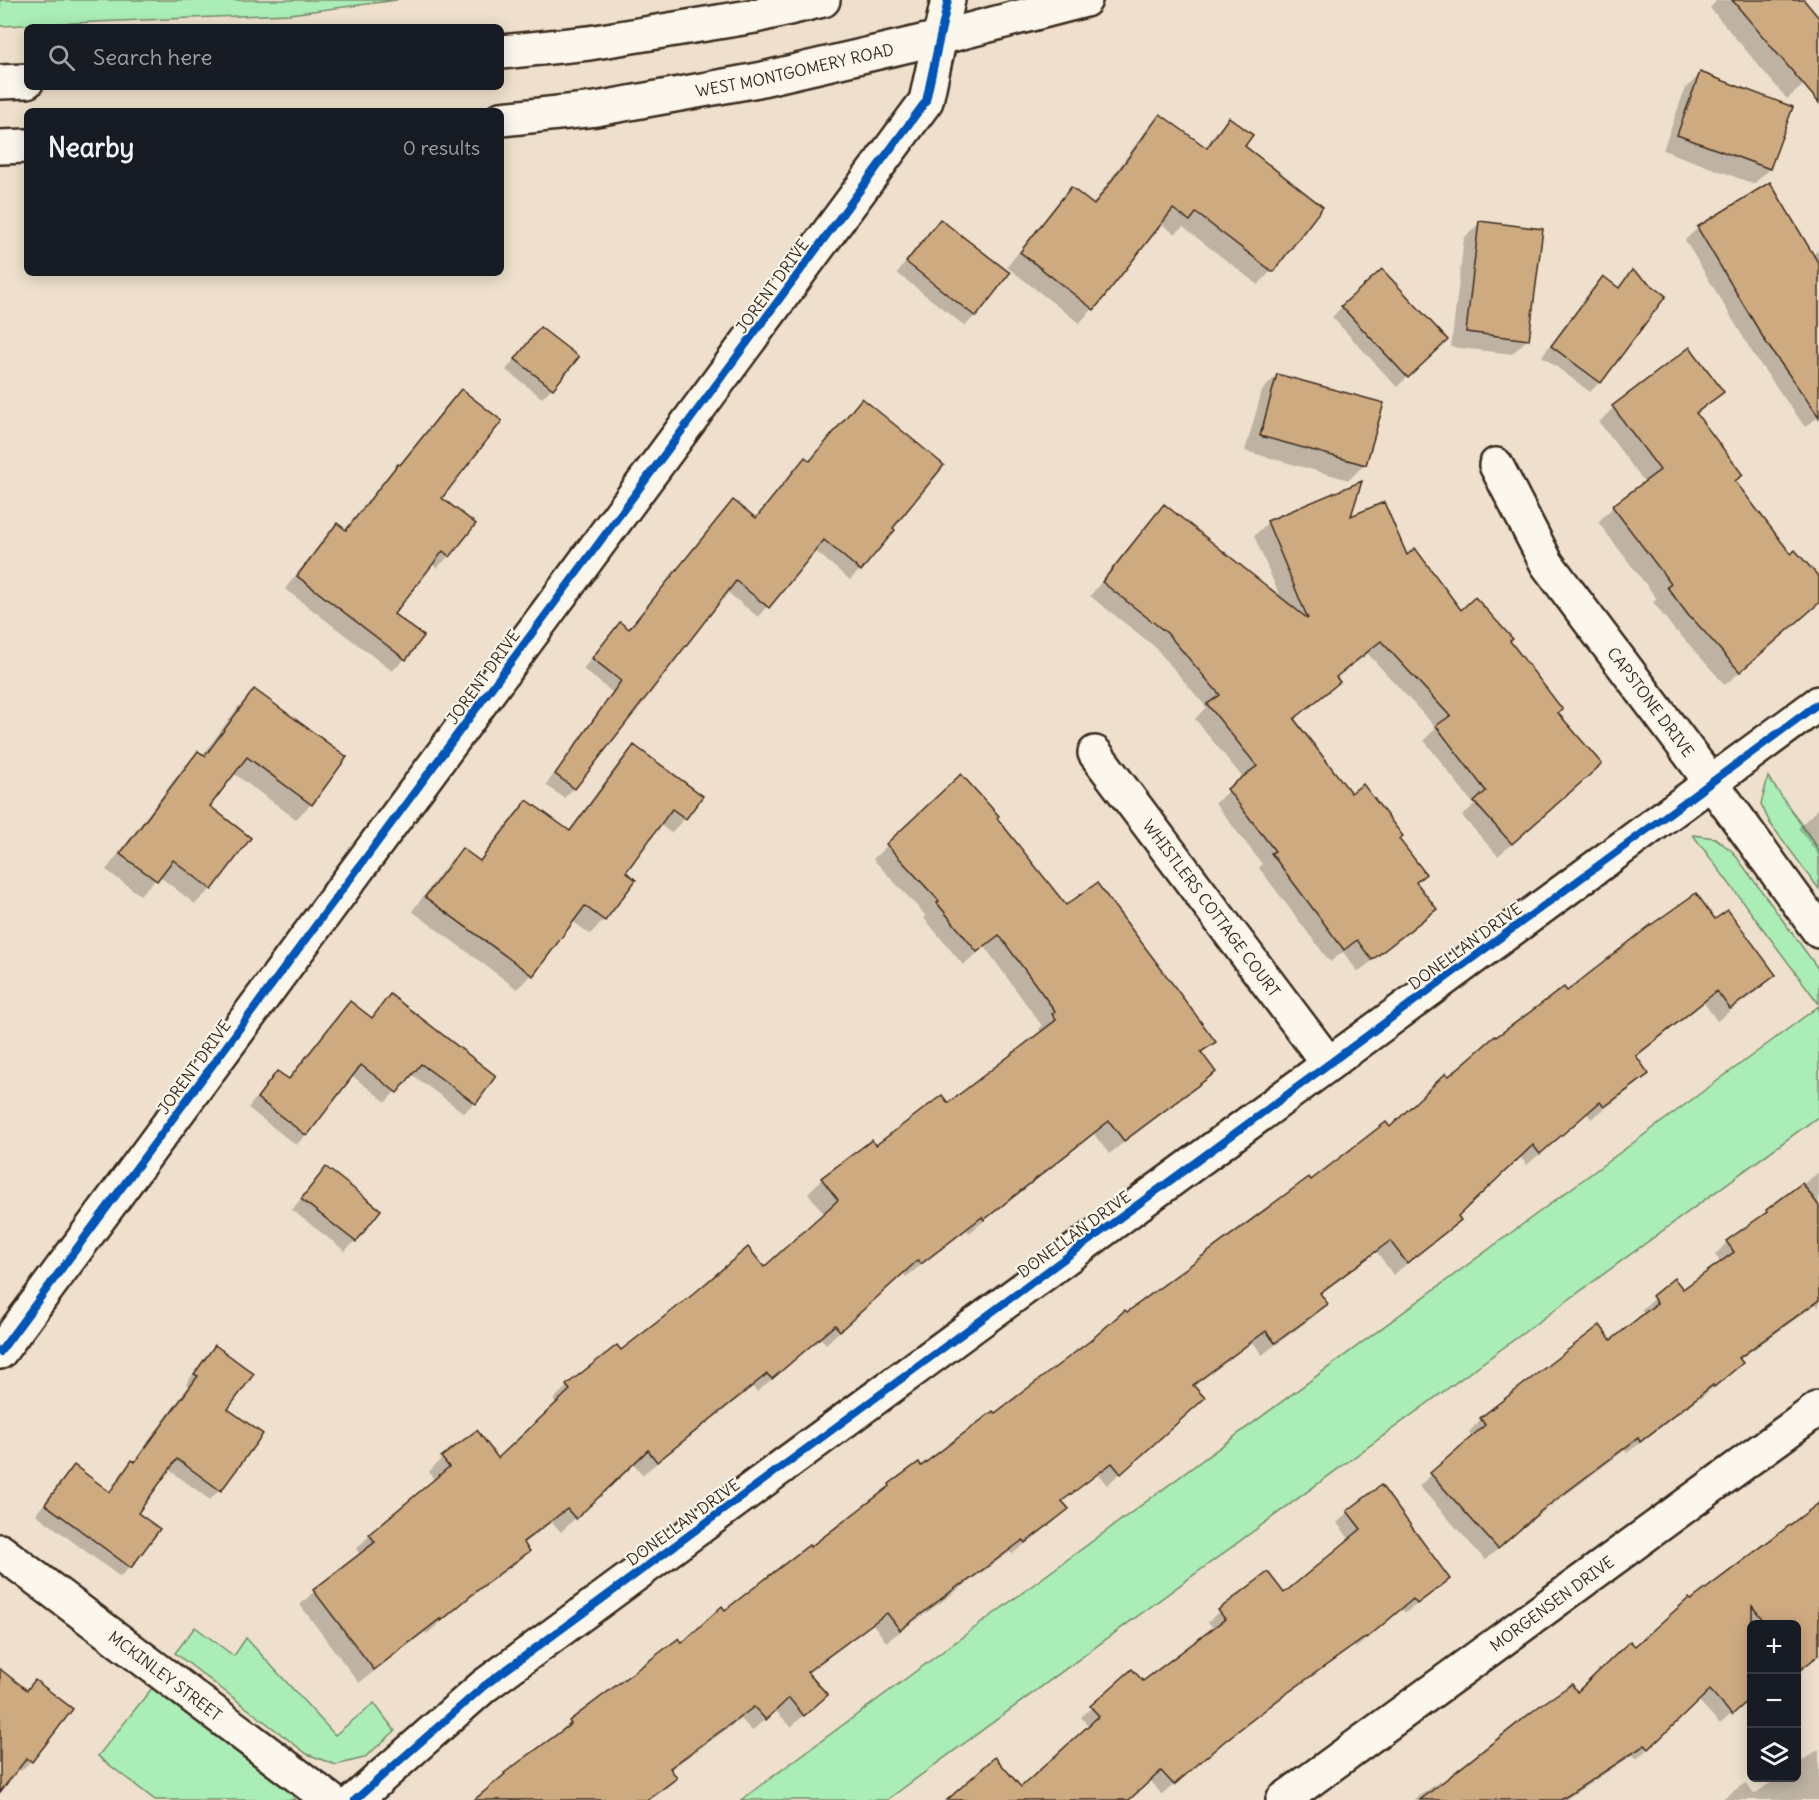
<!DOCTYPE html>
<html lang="en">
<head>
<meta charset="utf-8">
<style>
  body { margin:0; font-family:Delius,sans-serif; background:#20242c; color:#f1f3f6 }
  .controls { position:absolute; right:18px; bottom:18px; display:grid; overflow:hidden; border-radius:9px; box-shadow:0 3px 15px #0003 }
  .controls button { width:54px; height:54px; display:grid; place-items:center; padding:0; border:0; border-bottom:2px solid #363941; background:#171b24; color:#f1f3f6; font:30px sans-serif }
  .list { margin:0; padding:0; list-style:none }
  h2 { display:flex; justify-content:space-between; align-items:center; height:78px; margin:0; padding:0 24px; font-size:26px }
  h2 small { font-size:20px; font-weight:400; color:#9ea1a6 }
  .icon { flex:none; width:33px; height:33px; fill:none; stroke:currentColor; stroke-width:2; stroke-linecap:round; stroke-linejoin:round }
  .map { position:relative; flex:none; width:1819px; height:1800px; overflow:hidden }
  .search { position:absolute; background:#171b24; box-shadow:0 3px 15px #0003; left:24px; top:24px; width:480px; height:66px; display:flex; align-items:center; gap:15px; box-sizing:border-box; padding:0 21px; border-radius:9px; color:#9ea1a6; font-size:22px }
  .panel { position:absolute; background:#171b24; box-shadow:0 3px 15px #0003; left:24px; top:108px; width:480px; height:168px; border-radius:9px }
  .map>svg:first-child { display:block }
</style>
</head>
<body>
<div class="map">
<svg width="1819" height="1800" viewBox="0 0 1819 1800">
  <rect width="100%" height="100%" fill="#eee0cc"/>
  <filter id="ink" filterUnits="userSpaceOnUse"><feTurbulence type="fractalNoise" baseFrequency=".0167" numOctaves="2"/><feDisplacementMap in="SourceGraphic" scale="12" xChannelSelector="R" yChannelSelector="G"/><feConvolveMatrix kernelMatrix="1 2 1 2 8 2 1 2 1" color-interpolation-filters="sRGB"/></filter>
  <g filter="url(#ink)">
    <g fill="#abedb6" stroke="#738c6a" stroke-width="1.5">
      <path d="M 0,0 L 397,0 L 290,14 L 0,26 Z"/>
      <path d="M 1768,777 L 1819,850 L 1819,889 L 1770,823 L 1761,804 Z"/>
      <path d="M 1693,835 L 1715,838 L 1733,852 L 1819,970 L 1819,1004 Z"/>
      <path d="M 1819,1006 L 1819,1116 L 887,1800 L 741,1800 Z"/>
      <path d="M 195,1627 L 234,1656 L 246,1638 L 335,1735 L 374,1703 L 395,1731 L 364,1758 L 336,1765 L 307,1754 L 175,1653 Z"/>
      <path d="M 152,1688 L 291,1793 L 295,1800 L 155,1800 L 98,1756 Z"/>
    </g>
    <g fill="#0003">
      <path d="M 1717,0 L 1802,0 L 1819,20 L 1819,72 L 1787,99 L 1710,8 Z"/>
      <path d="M 1700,74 L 1769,169 L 1754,184 L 1663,150 L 1685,89 Z"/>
      <path d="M 1160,116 L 1205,148 L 1215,133 L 1229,119 L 1243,146 L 1321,207 L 1271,271 L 1258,285 L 1183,227 L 1175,234 L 1160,223 L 1093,309 L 1079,323 L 1007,267 L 1057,203 L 1071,189 L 1092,205 L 1146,130 Z"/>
      <path d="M 940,221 L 975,316 L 965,326 L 897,273 L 930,231 Z"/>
      <path d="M 1480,222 L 1528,339 L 1512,354 L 1451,347 L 1464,238 Z"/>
      <path d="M 1698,228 L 1812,255 L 1819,250 L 1819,421 L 1817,418 L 1805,427 L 1755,357 L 1685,240 Z"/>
      <path d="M 1632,272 L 1664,296 L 1600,382 L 1590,392 L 1542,356 L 1593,288 L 1603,278 L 1618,288 Z"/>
      <path d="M 1342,307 L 1436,350 L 1397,387 L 1332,317 Z"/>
      <path d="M 540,329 L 576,357 L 552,388 L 542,398 L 506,370 L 530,339 Z"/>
      <path d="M 1690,349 L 1723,391 L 1696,415 L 1734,482 L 1790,556 L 1819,579 L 1819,602 L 1725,685 L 1677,631 L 1676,632 L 1653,602 L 1657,599 L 1598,522 L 1613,507 L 1645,483 L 1599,422 L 1613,408 Z"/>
      <path d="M 1277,375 L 1365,464 L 1349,480 L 1245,451 L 1262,391 Z"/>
      <path d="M 461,391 L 440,498 L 449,556 L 437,568 L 432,564 L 392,614 L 405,659 L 392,671 L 285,589 L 325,537 L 337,525 L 345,531 L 386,478 L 399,466 L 448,403 Z"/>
      <path d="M 862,400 L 860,570 L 850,580 L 814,550 L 758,617 L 726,591 L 574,788 L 564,798 L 546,785 L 612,692 L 583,669 L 610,634 L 620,624 L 628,630 L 723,512 L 733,502 L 755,519 L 809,462 Z"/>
      <path d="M 1359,483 L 1349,519 L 1406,557 L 1461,612 L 1508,641 L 1556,714 L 1587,777 L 1498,856 L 1462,816 L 1474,805 L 1424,740 L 1436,728 L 1368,654 L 1335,678 L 1338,682 L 1325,695 L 1294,720 L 1351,795 L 1397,840 L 1424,874 L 1415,883 L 1435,909 L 1422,922 L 1358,972 L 1343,952 L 1330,962 L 1259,868 L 1262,864 L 1215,803 L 1243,778 L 1195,719 L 1206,707 L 1154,646 L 1090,596 L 1151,520 L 1164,506 L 1281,599 L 1254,536 L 1267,523 Z"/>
      <path d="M 254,691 L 311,804 L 296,819 L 233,773 L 208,806 L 211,889 L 195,904 L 159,876 L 140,895 L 106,870 L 183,768 L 198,753 L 202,756 L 239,706 Z"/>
      <path d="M 634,747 L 701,797 L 685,818 L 671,833 L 659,824 L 624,872 L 634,880 L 604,920 L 590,934 L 572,921 L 531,975 L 517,989 L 412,911 L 448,864 L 462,850 L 478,862 L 513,816 L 527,802 L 568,832 L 620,761 Z"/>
      <path d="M 960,776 L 1066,907 L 1214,1041 L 1201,1054 L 1214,1071 L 1200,1085 L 1109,1154 L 1094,1134 L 969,1233 L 967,1230 L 906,1277 L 903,1273 L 826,1344 L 820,1338 L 757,1392 L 753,1387 L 642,1475 L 633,1463 L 561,1532 L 552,1522 L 523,1544 L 528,1551 L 514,1564 L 463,1603 L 427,1634 L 425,1632 L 359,1683 L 300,1605 L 314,1591 L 361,1555 L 356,1549 L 370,1535 L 435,1481 L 429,1472 L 442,1458 L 498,1460 L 557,1405 L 553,1400 L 567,1386 L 621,1352 L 764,1269 L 824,1214 L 808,1193 L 822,1179 L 948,1105 L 1042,1033 L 1039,1029 L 1042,1026 L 985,947 L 963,965 L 924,918 L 926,916 L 873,859 Z"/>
      <path d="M 1819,808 L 1819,856 L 1798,828 Z"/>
      <path d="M 1714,921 L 1774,975 L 1761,988 L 1717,1021 L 1704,1003 L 1635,1057 L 1647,1074 L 1635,1086 L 1591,1119 L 1587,1113 L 1527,1165 L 1519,1156 L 1456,1216 L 1459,1220 L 1447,1232 L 1393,1275 L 1377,1252 L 1319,1295 L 1326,1304 L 1313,1317 L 1262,1355 L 1253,1342 L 1193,1387 L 1190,1411 L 1107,1485 L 1098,1474 L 1061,1502 L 1067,1509 L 1054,1522 L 1012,1554 L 1010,1552 L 886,1642 L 873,1624 L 807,1674 L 813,1707 L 791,1727 L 775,1710 L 752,1731 L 741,1719 L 670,1770 L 675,1778 L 663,1791 L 650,1800 L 477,1800 L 557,1734 L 570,1722 L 682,1645 L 877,1498 L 890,1485 L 918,1464 L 921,1468 L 995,1415 L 1127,1314 L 1311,1182 L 1390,1129 L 1448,1078 L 1567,993 Z"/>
      <path d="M 391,996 L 494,1076 L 474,1103 L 464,1113 L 411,1074 L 386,1102 L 351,1075 L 306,1135 L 296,1145 L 248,1108 L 267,1083 L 277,1073 L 287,1080 L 340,1013 L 350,1003 L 371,1019 Z"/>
      <path d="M 326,1169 L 355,1241 L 345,1251 L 292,1210 L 316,1179 Z"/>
      <path d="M 1819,1172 L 1819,1308 L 1816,1304 L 1739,1360 L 1741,1363 L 1728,1375 L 1701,1398 L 1700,1397 L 1627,1453 L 1625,1450 L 1527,1524 L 1485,1560 L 1419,1486 L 1473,1438 L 1469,1432 L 1481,1419 L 1611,1342 L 1645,1315 L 1641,1310 L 1674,1280 L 1683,1291 L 1721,1263 L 1715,1255 L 1727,1242 Z"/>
      <path d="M 215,1347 L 226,1410 L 260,1435 L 219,1490 L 210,1500 L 168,1469 L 136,1513 L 158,1530 L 130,1567 L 120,1577 L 36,1514 L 65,1476 L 75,1467 L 109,1492 L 123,1472 L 133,1462 L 189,1386 L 186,1384 L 205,1357 Z"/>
      <path d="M 1819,1511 L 1819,1656 L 1796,1673 L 1796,1624 L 1752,1624 L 1752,1696 L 1720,1724 L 1698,1700 L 1637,1759 L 1633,1755 L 1565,1800 L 1414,1800 L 1440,1781 L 1443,1784 L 1577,1694 L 1690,1602 Z"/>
      <path d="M 1348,1512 L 1448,1579 L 1437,1590 L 1405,1613 L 1402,1609 L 1356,1648 L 1354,1646 L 1270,1707 L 1213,1751 L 1162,1795 L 1150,1780 L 1128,1800 L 950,1800 L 1021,1789 L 1089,1727 L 1081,1717 L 1092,1707 L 1143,1683 L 1214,1629 L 1208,1622 L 1219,1611 L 1268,1574 L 1284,1595 L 1350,1540 L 1337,1523 Z"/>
      <path d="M 0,1671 L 26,1691 L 35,1682 L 71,1710 L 31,1761 L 21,1771 L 17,1768 L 0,1790 Z"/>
      <path d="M 1819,1749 L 1819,1800 L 1721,1800 L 1745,1783 L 1754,1794 L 1778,1778 L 1796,1778 L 1796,1765 Z"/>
    </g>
    <g fill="#ceaa81" stroke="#3b2a1e" stroke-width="1.5">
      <path d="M 1732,0 L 1804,0 L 1819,18 L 1819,103 Z"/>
      <path d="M 1700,72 L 1793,107 L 1770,169 L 1677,135 Z"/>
      <path d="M 1160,114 L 1207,148 L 1229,117 L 1253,135 L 1245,146 L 1323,207 L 1273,272 L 1196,213 L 1190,221 L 1173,209 L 1094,310 L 1020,252 L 1071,187 L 1094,205 Z"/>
      <path d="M 1770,182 L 1819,264 L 1819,417 L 1767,344 L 1697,227 Z"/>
      <path d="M 940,219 L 1010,273 L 976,317 L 906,262 Z"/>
      <path d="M 1479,221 L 1543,229 L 1529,340 L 1466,332 Z"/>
      <path d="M 1382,269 L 1448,340 L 1408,378 L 1341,306 Z"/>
      <path d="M 1632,270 L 1666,296 L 1601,383 L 1551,346 L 1603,276 L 1619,288 Z"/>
      <path d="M 540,327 L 579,357 L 553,389 L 515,359 Z"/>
      <path d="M 1690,347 L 1724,392 L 1696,413 L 1743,475 L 1735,481 L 1791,554 L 1795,550 L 1819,577 L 1819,603 L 1740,672 L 1692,618 L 1691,619 L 1667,587 L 1671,584 L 1612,506 L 1660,470 L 1612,406 Z"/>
      <path d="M 1277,374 L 1384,403 L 1366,465 L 1260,436 Z"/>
      <path d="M 461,389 L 502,421 L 442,498 L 476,524 L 450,557 L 443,551 L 394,614 L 424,636 L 406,660 L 297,576 L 337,523 L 346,530 L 398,464 L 400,465 Z"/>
      <path d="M 862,398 L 944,465 L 893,528 L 895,530 L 861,571 L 824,540 L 769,608 L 736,581 L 575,789 L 555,774 L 621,681 L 592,658 L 620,622 L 629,629 L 733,500 L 756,518 L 805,457 L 810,461 Z"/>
      <path d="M 1362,481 L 1351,516 L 1384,502 L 1407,555 L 1415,548 L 1461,610 L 1475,597 L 1513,639 L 1510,641 L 1563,710 L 1558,713 L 1602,764 L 1512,844 L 1474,802 L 1486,791 L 1436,726 L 1450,716 L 1381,641 L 1336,677 L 1340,682 L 1294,719 L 1351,793 L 1363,784 L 1403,836 L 1399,839 L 1426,874 L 1416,882 L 1437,909 L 1372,960 L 1357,940 L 1344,950 L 1271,853 L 1275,851 L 1227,789 L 1257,766 L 1207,704 L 1220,695 L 1167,633 L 1102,582 L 1164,504 L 1308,619 L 1267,521 Z"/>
      <path d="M 254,689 L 347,757 L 312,805 L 247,757 L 210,806 L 251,838 L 212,890 L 173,860 L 157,881 L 120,854 L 198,751 L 205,756 Z"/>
      <path d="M 634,745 L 703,796 L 686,819 L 672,809 L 626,872 L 636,880 L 605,921 L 585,906 L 533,976 L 425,897 L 462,848 L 480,861 L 527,800 L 570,831 Z"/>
      <path d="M 961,774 L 999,816 L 997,818 L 1066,905 L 1097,883 L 1216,1042 L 1201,1052 L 1216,1072 L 1124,1141 L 1109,1121 L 984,1220 L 982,1217 L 921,1264 L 918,1260 L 840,1331 L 835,1325 L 772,1379 L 767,1374 L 657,1462 L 648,1450 L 576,1519 L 567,1509 L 523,1542 L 530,1551 L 479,1589 L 441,1621 L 440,1619 L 374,1670 L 313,1590 L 375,1542 L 369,1534 L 449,1467 L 441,1457 L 477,1430 L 498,1458 L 570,1390 L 566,1385 L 617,1345 L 621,1350 L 691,1296 L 748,1247 L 764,1267 L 838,1200 L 821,1178 L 872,1140 L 876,1145 L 942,1095 L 948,1103 L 1056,1020 L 1052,1014 L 1055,1011 L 999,935 L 977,952 L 937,903 L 939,901 L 886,844 Z"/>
      <path d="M 1696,893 L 1715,919 L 1728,910 L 1776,975 L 1730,1009 L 1717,991 L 1636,1056 L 1649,1074 L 1604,1107 L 1600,1102 L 1540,1154 L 1533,1145 L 1458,1216 L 1461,1220 L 1407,1263 L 1390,1241 L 1320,1293 L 1328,1304 L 1275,1343 L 1266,1331 L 1193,1385 L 1205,1398 L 1121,1474 L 1112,1463 L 1062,1501 L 1069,1509 L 1025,1543 L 1023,1540 L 962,1585 L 961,1584 L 900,1630 L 887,1613 L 807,1672 L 828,1695 L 804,1716 L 789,1698 L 766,1720 L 754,1707 L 670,1768 L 677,1778 L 648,1800 L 474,1800 L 505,1774 L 504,1773 L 571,1724 L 569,1721 L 679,1638 L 682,1643 L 722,1606 L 725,1610 L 809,1545 L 810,1547 L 890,1486 L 889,1484 L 919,1462 L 921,1466 L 993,1411 L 995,1413 L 1090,1341 L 1125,1310 L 1127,1312 L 1309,1177 L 1311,1180 L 1386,1122 L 1390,1127 L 1446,1073 L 1449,1076 L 1495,1036 L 1496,1037 L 1564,987 L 1567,991 L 1648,927 Z"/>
      <path d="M 390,994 L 496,1076 L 476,1104 L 421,1064 L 397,1093 L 361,1065 L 307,1136 L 257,1098 L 277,1071 L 289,1079 L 350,1001 L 372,1018 Z"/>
      <path d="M 326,1167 L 381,1210 L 356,1242 L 301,1199 Z"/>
      <path d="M 1802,1183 L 1819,1206 L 1819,1300 L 1739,1358 L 1743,1363 L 1714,1387 L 1713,1385 L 1640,1442 L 1638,1438 L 1541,1511 L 1498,1549 L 1430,1473 L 1485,1425 L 1480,1418 L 1600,1325 L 1611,1340 L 1657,1303 L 1652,1296 L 1674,1278 L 1683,1289 L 1734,1252 L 1726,1241 L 1767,1212 L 1766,1210 Z"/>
      <path d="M 215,1345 L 254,1374 L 228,1409 L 263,1434 L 221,1491 L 177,1459 L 138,1513 L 160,1529 L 131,1568 L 45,1504 L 74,1465 L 110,1492 L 132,1460 L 135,1462 L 198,1376 L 194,1374 Z"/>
      <path d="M 1381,1485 L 1450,1579 L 1417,1604 L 1413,1599 L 1367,1638 L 1366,1637 L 1283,1696 L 1226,1740 L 1174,1785 L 1161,1771 L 1129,1800 L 947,1800 L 995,1757 L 1021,1787 L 1099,1716 L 1090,1706 L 1132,1669 L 1143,1681 L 1225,1619 L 1218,1610 L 1268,1572 L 1284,1593 L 1361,1529 L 1347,1511 Z"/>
      <path d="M 1819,1503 L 1819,1655 L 1800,1670 L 1797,1665 L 1797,1624 L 1766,1624 L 1752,1606 L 1752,1697 L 1732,1715 L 1710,1690 L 1649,1749 L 1645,1745 L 1561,1800 L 1420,1800 L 1538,1707 L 1572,1684 L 1577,1692 L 1630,1641 L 1635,1646 L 1689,1598 L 1691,1600 Z"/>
      <path d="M 0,1669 L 27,1690 L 35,1680 L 73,1709 L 32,1762 L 27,1758 L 0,1792 Z"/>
    </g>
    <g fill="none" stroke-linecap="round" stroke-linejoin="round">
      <defs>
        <g id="street">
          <path id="s1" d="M 1496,465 L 1547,564 L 1711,782 L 1819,931"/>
          <path id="s2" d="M 1095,753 L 1328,1063"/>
          <path d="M 0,1352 L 926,101 L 948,0"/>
          <path id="s3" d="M 0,1551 L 330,1800"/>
          <path d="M 355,1800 L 484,1686 L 1819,703"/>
          <path id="s4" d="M 1283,1800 L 1819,1408"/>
        </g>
        <g id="secondary">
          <path d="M 501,52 L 589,43 L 755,16 L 823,0"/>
          <path d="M 0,82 L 27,81"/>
          <path id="s5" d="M 501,119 L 596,109 L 758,80 L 939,38 L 1085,0"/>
          <path d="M 0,147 L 27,146"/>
        </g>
      </defs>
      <use href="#street" stroke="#3b2a1e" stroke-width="38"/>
      <use href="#secondary" stroke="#3b2a1e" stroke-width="38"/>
      <use href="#street" stroke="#fbf7ec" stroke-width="33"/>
      <use href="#secondary" stroke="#fbf7ec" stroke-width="33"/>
      <defs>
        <g id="cycleway">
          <path d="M 0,1352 L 926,101 L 948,0"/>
          <path d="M 355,1800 L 484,1686 L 1819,703"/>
        </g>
      </defs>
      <use href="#cycleway" stroke="#fbf7ec" stroke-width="11"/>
      <use href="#cycleway" stroke="#0057b8" stroke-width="8"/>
    </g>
  </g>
  <g text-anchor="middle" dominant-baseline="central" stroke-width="4.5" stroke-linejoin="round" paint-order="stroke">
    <g font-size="16" fill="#3b2a1e" stroke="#fbf7ec">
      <text stroke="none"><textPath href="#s5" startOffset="298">WEST MONTGOMERY ROAD</textPath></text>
      <text transform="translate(772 286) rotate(-54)">JORENT DRIVE</text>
      <text transform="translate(483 677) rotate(-54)">JORENT DRIVE</text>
      <text stroke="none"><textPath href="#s1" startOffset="284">CAPSTONE DRIVE</textPath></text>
      <text stroke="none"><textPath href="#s2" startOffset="194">WHISTLERS COTTAGE COURT</textPath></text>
      <text transform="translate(1465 946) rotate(-36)">DONELLAN DRIVE</text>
      <text transform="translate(194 1067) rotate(-54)">JORENT DRIVE</text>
      <text transform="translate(1074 1234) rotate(-36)">DONELLAN DRIVE</text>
      <text transform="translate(683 1522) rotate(-36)">DONELLAN DRIVE</text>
      <text stroke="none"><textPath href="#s4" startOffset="333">MORGENSEN DRIVE</textPath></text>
      <text stroke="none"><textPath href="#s3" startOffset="207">MCKINLEY STREET</textPath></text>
    </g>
  </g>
</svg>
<div class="controls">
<button>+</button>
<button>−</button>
<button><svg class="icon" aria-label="layers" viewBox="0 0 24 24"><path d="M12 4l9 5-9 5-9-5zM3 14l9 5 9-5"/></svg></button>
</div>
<div class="search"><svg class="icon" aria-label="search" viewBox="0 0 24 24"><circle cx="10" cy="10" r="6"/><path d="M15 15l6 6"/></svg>Search here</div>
<section class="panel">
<h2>Nearby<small>0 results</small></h2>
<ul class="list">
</ul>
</section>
</div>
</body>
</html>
